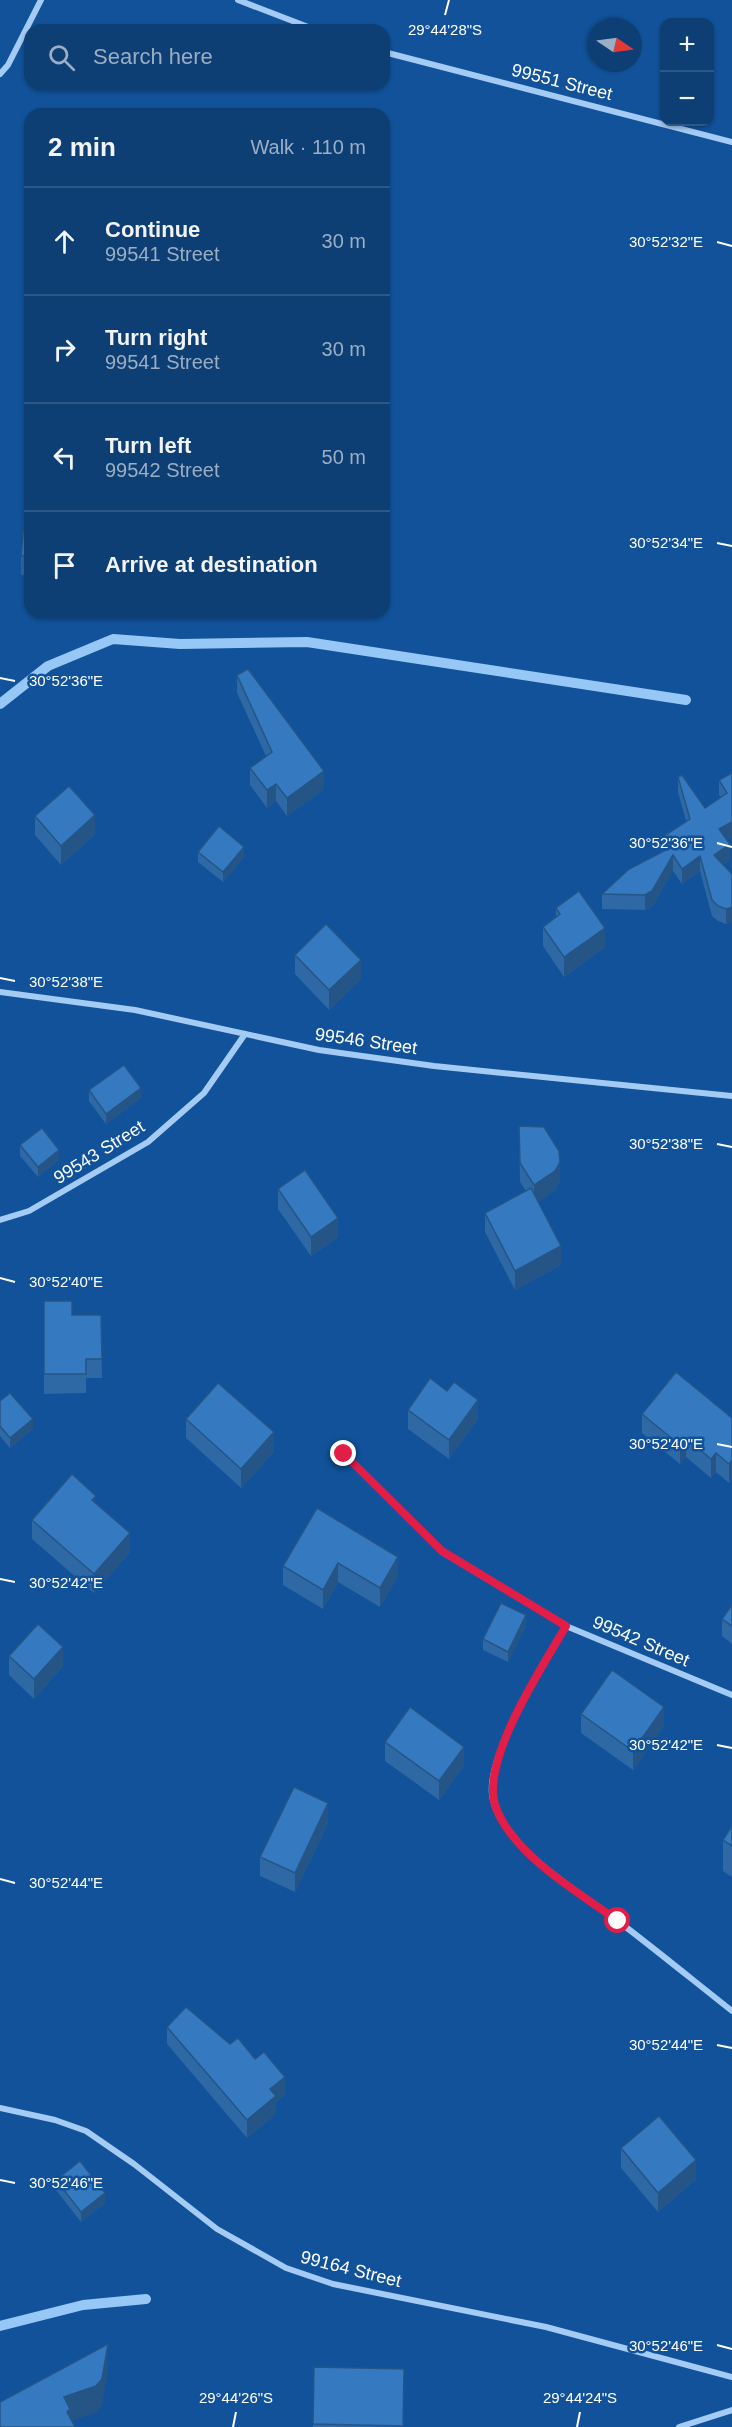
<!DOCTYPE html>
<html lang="en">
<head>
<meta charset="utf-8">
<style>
  body { margin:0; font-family:Arial,sans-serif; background:#164579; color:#f1f3f6 }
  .controls { position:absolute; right:18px; top:18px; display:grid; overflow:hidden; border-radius:12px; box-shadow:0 2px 4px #0004 }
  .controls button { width:54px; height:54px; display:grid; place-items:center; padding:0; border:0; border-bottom:2px solid #2d5786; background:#0d3e74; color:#f1f3f6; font:30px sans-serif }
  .compass { position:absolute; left:588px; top:18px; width:54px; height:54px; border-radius:50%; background:#0d3e74; box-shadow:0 2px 4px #0004; rotate:103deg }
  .stop { position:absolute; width:18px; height:18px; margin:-14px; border:4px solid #e11d48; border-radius:50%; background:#fff }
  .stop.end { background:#e11d48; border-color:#fff; box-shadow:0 2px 6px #0008 }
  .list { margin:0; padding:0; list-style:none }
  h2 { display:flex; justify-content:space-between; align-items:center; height:78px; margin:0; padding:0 24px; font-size:26px }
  h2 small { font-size:20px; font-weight:400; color:#9aaec5 }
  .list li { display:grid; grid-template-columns:39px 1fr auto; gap:18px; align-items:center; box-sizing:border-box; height:108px; padding:0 24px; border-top:2px solid #2d5786 }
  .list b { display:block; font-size:22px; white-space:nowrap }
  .list p { margin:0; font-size:20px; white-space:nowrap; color:#9aaec5 }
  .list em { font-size:20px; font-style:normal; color:#9aaec5 }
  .icon { flex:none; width:33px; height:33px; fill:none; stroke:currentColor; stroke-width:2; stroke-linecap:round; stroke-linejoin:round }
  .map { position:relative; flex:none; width:732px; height:2427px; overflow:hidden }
  .search { position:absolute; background:#0d3e74; box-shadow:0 2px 4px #0004; left:24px; top:24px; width:366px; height:66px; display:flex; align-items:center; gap:15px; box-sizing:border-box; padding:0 21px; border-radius:18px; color:#9aaec5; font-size:22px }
  .panel { position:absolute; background:#0d3e74; box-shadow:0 2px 4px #0004; left:24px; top:108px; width:366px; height:510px; border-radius:18px }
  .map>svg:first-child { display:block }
</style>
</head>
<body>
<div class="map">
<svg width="732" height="2427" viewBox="0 0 732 2427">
  <rect width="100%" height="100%" fill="#11529a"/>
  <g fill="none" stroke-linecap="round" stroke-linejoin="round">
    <g stroke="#96c7f7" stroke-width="10">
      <path d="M 0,704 L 48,666 L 113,639 L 180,644 L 307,642 L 686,700"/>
      <path d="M 0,2326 L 83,2305 L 146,2299"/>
    </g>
    <g stroke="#a4cbf4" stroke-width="6">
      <path d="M 238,0 L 316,30"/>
      <path d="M 384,52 L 732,142"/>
      <path d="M 0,74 L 8,65 L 41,0"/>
      <path d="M 0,992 L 135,1010 L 319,1050 L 434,1066 L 732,1096"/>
      <path d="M 0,1220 L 29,1211 L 148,1142 L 204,1093 L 245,1034"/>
      <path d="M 344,1454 L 442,1552 L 566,1626 L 732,1695"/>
      <path d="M 566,1626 C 545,1664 487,1752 492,1795 C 499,1846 580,1892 618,1921 C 656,1950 694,1981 732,2011"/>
      <path d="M 0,2108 L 55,2120 L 86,2131 L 134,2164 L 217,2229 L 286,2268 L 333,2284 L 546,2327 L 732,2377"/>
      <path d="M 679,2427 L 732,2410"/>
    </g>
  </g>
  <g fill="#2e68a5">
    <path d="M 30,511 L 30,576 L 21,575 L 21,556 Z"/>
    <path d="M 237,675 L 324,789 L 287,816 L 276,801 L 267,808 L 250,785 L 250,768 L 266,756 L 237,693 Z"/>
    <path d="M 732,773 L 732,837 L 727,840 L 730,860 L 723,865 L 732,874 L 732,922 L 726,924 L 718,921 L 712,916 L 700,871 L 682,884 L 673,871 L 652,907 L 645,910 L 602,909 L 602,894 L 661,852 L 661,838 L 686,821 L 678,792 L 678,777 L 705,808 L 721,797 L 719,795 L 719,780 Z"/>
    <path d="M 35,816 L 95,834 L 61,865 L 35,835 Z"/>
    <path d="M 198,852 L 244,857 L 223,882 L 198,862 Z"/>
    <path d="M 556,908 L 605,947 L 564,977 L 543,946 L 543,927 L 556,917 Z"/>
    <path d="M 295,955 L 361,979 L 329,1010 L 295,974 Z"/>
    <path d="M 89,1090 L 141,1098 L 106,1124 L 89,1101 Z"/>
    <path d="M 519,1126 L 560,1181 L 555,1190 L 538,1202 L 561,1265 L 515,1290 L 485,1232 L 485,1213 L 526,1191 L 520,1182 Z"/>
    <path d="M 20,1145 L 59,1160 L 38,1177 L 20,1156 Z"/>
    <path d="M 278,1189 L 338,1237 L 311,1256 L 278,1209 Z"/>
    <path d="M 44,1301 L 72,1315 L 101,1315 L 102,1378 L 86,1378 L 86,1393 L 44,1394 Z"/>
    <path d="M 447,1391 L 478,1419 L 449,1459 L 408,1429 L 408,1410 Z"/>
    <path d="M 0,1401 L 33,1429 L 10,1448 L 0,1436 Z"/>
    <path d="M 642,1414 L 732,1418 L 732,1480 L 729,1483 L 716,1472 L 711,1478 L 686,1457 L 680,1464 L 642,1433 Z"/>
    <path d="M 186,1419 L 274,1452 L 241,1488 L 186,1438 Z"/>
    <path d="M 96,1503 L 130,1552 L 94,1593 L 32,1539 L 32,1520 Z"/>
    <path d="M 317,1508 L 398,1576 L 380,1607 L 338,1582 L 323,1609 L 283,1585 L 283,1566 Z"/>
    <path d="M 732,1605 L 732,1644 L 722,1636 L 722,1619 Z"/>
    <path d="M 526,1626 L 508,1662 L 483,1650 L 483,1639 Z"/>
    <path d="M 9,1656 L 63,1666 L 34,1699 L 9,1675 Z"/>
    <path d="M 581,1714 L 664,1726 L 633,1770 L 581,1733 Z"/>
    <path d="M 385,1742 L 464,1766 L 439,1800 L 385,1761 Z"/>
    <path d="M 328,1823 L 295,1892 L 260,1876 L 260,1857 Z"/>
    <path d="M 732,1826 L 732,1877 L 723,1871 L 723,1840 Z"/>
    <path d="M 167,2027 L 285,2095 L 276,2102 L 276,2114 L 247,2138 L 167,2044 Z"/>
    <path d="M 621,2148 L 696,2179 L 658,2212 L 621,2168 Z"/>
    <path d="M 56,2180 L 105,2203 L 81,2222 L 56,2190 Z"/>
    <path d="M 314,2367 L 404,2388 L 403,2427 L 313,2427 Z"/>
  </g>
  <g fill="#255586">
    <path d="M 324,771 L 324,789 L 287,816 L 287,798 Z"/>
    <path d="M 276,784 L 276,801 L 267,808 L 267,790 Z"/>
    <path d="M 95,815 L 95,834 L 61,865 L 61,846 Z"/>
    <path d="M 732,822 L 732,837 L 719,844 L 719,829 Z"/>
    <path d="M 730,844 L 730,860 L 714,871 L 714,855 Z"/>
    <path d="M 244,847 L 244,857 L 223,882 L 223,872 Z"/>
    <path d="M 673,855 L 673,871 L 652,907 L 645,910 L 645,895 Z"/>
    <path d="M 700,856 L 700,871 L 682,884 L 682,869 Z"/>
    <path d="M 732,907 L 732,922 L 726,924 L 726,909 Z"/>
    <path d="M 605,928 L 605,947 L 564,977 L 564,957 Z"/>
    <path d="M 361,960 L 361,979 L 329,1010 L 329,990 Z"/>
    <path d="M 141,1088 L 141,1098 L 106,1124 L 106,1114 Z"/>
    <path d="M 59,1150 L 59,1160 L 38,1177 L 38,1167 Z"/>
    <path d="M 560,1162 L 560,1181 L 555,1190 L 534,1205 L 534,1185 Z"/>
    <path d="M 338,1218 L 338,1237 L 311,1256 L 311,1237 Z"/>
    <path d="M 561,1246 L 561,1265 L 515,1290 L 515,1271 Z"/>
    <path d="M 478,1400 L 478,1419 L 449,1459 L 449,1440 Z"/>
    <path d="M 33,1419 L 33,1429 L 10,1448 L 10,1438 Z"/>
    <path d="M 274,1432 L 274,1452 L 241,1488 L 241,1469 Z"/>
    <path d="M 686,1438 L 686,1457 L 680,1464 L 680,1445 Z"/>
    <path d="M 716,1453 L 716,1472 L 711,1478 L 711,1459 Z"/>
    <path d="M 732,1460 L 732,1480 L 729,1483 L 729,1464 Z"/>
    <path d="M 130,1533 L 130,1552 L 94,1593 L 94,1574 Z"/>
    <path d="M 398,1557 L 398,1576 L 380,1607 L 380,1588 Z"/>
    <path d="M 338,1563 L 338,1582 L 323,1609 L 323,1590 Z"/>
    <path d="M 526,1615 L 526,1626 L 508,1662 L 508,1652 Z"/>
    <path d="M 63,1647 L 63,1666 L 34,1699 L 34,1679 Z"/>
    <path d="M 664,1707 L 664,1726 L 633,1770 L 633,1751 Z"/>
    <path d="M 464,1747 L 464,1766 L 439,1800 L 439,1781 Z"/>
    <path d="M 328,1803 L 328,1823 L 295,1892 L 295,1873 Z"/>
    <path d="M 285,2077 L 285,2095 L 276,2102 L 276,2114 L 247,2138 L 247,2120 L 270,2089 Z"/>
    <path d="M 696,2160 L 696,2179 L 658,2212 L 658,2193 Z"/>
    <path d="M 105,2193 L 105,2203 L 81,2222 L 81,2212 Z"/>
    <path d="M 108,2344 L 108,2370 L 102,2406 L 96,2413 L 70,2421 L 70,2427 L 64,2397 Z"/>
  </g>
  <g fill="#3579c0" stroke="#255586" stroke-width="1.5">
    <path d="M 25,511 L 30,511 L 30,556 L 21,556 Z"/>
    <path d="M 248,669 L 324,771 L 287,798 L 276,784 L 267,790 L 250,768 L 272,752 L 237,675 Z"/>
    <path d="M 732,773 L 732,822 L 719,829 L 730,844 L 714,855 L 732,874 L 732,907 L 726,909 L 718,906 L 712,900 L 700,856 L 682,869 L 673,855 L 652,891 L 645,895 L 602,894 L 629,869 L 668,849 L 661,838 L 690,819 L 678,777 L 682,775 L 705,808 L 727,793 L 719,780 Z"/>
    <path d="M 69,786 L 95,815 L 61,846 L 35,816 Z"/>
    <path d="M 219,826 L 244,847 L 223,872 L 198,852 Z"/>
    <path d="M 579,891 L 605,928 L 564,957 L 543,927 L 560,914 L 556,908 Z"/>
    <path d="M 326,924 L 361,960 L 329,990 L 295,955 Z"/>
    <path d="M 124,1065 L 141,1088 L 106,1114 L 89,1090 Z"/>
    <path d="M 519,1126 L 544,1127 L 559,1151 L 560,1162 L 555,1171 L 534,1185 L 520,1163 Z"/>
    <path d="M 42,1128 L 59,1150 L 38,1167 L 20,1145 Z"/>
    <path d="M 305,1170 L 338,1218 L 311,1237 L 278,1189 Z"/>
    <path d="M 531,1188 L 561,1246 L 515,1271 L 485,1213 Z"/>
    <path d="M 44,1301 L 72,1301 L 72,1315 L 101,1315 L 102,1359 L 86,1359 L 86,1374 L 44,1374 Z"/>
    <path d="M 676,1372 L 732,1418 L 732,1460 L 729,1464 L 716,1453 L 711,1459 L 686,1438 L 680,1445 L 642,1414 Z"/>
    <path d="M 430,1378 L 447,1391 L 454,1382 L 478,1400 L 449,1440 L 408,1410 Z"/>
    <path d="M 218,1383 L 274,1432 L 241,1469 L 186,1419 Z"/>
    <path d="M 10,1393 L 33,1419 L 10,1438 L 0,1426 L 0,1401 Z"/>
    <path d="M 72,1474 L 96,1496 L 92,1500 L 130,1533 L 94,1574 L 32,1520 Z"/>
    <path d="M 317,1508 L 398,1557 L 380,1588 L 338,1563 L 323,1590 L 283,1566 Z"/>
    <path d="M 501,1603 L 526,1615 L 508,1652 L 483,1639 Z"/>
    <path d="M 732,1605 L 732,1626 L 722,1619 Z"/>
    <path d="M 38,1624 L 63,1647 L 34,1679 L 9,1656 Z"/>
    <path d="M 612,1670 L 664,1707 L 633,1751 L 581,1714 Z"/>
    <path d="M 410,1707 L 464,1747 L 439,1781 L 385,1742 Z"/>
    <path d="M 294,1787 L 328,1803 L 295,1873 L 260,1857 Z"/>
    <path d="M 732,1826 L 732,1846 L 723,1840 Z"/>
    <path d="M 186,2007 L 230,2044 L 238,2038 L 255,2059 L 264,2052 L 285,2077 L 270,2089 L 276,2096 L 247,2120 L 167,2027 Z"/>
    <path d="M 659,2116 L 696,2160 L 658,2193 L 621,2148 Z"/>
    <path d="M 80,2161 L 105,2193 L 81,2212 L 56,2180 Z"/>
    <path d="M 108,2344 L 102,2379 L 96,2386 L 64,2397 L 70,2409 L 67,2412 L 75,2427 L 0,2427 L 0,2402 Z"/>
    <path d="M 314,2367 L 404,2369 L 403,2426 L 313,2424 Z"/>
  </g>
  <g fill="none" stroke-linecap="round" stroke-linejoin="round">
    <path stroke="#e11d48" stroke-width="8" d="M 344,1454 L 442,1551 L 566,1626 C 542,1667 491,1745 493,1793 C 494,1819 521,1848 540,1864 C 564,1885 592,1902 618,1921"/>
  </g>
  <path fill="none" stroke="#fff" stroke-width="2" d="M 445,15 L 449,0M 717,242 L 732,246M 717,543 L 732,546M 0,678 L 15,681M 717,843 L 732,847M 0,978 L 15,981M 717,1144 L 732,1147M 0,1278 L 15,1282M 717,1444 L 732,1447M 0,1579 L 15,1582M 717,1745 L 732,1748M 0,1879 L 15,1883M 717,2045 L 732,2048M 0,2180 L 15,2183M 717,2345 L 732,2349M 233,2427 L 236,2412M 577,2427 L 580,2412"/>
  <g text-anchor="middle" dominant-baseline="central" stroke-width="5" stroke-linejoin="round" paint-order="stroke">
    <g font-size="18" fill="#fff" stroke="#11529a">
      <text transform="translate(562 82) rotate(14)">99551 Street</text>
      <text transform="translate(366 1041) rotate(8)">99546 Street</text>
      <text transform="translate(99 1152) rotate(-32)">99543 Street</text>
      <text transform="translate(641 1641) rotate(23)">99542 Street</text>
      <text transform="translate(351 2269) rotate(14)">99164 Street</text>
    </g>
  </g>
  <g font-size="15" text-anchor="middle" fill="#fff" stroke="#11529a" stroke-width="5" stroke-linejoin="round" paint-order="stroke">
    <text x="445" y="35">29°44'28"S</text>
    <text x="666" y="247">30°52'32"E</text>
    <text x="666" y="548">30°52'34"E</text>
    <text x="66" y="686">30°52'36"E</text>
    <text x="666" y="848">30°52'36"E</text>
    <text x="66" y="987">30°52'38"E</text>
    <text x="666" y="1149">30°52'38"E</text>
    <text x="66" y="1287">30°52'40"E</text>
    <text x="666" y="1449">30°52'40"E</text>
    <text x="66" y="1588">30°52'42"E</text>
    <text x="666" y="1750">30°52'42"E</text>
    <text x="66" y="1888">30°52'44"E</text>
    <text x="666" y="2050">30°52'44"E</text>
    <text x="66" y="2188">30°52'46"E</text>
    <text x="666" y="2351">30°52'46"E</text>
    <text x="236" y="2403">29°44'26"S</text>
    <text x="580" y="2403">29°44'24"S</text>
  </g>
</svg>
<div class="controls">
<button>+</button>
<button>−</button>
</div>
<svg class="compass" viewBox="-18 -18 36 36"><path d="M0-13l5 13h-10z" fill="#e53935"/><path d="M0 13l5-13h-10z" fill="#9aaec5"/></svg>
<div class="stop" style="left:618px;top:1921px"></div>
<div class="stop end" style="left:344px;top:1454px"></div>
<div class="search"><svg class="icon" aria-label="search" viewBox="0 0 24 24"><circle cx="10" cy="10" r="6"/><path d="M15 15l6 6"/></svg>Search here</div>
<section class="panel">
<h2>2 min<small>Walk · 110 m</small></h2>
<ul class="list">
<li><svg class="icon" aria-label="ahead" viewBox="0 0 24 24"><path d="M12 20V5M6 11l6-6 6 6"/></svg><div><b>Continue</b><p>99541 Street</p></div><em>30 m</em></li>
<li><svg class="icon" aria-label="right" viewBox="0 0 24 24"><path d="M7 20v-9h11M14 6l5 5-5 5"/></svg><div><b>Turn right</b><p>99541 Street</p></div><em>30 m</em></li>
<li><svg class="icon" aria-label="left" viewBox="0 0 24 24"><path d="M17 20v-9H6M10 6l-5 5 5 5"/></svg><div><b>Turn left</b><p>99542 Street</p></div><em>50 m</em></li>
<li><svg class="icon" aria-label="arrive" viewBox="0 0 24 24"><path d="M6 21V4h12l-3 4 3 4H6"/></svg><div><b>Arrive at destination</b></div></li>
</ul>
</section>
</div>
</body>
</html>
